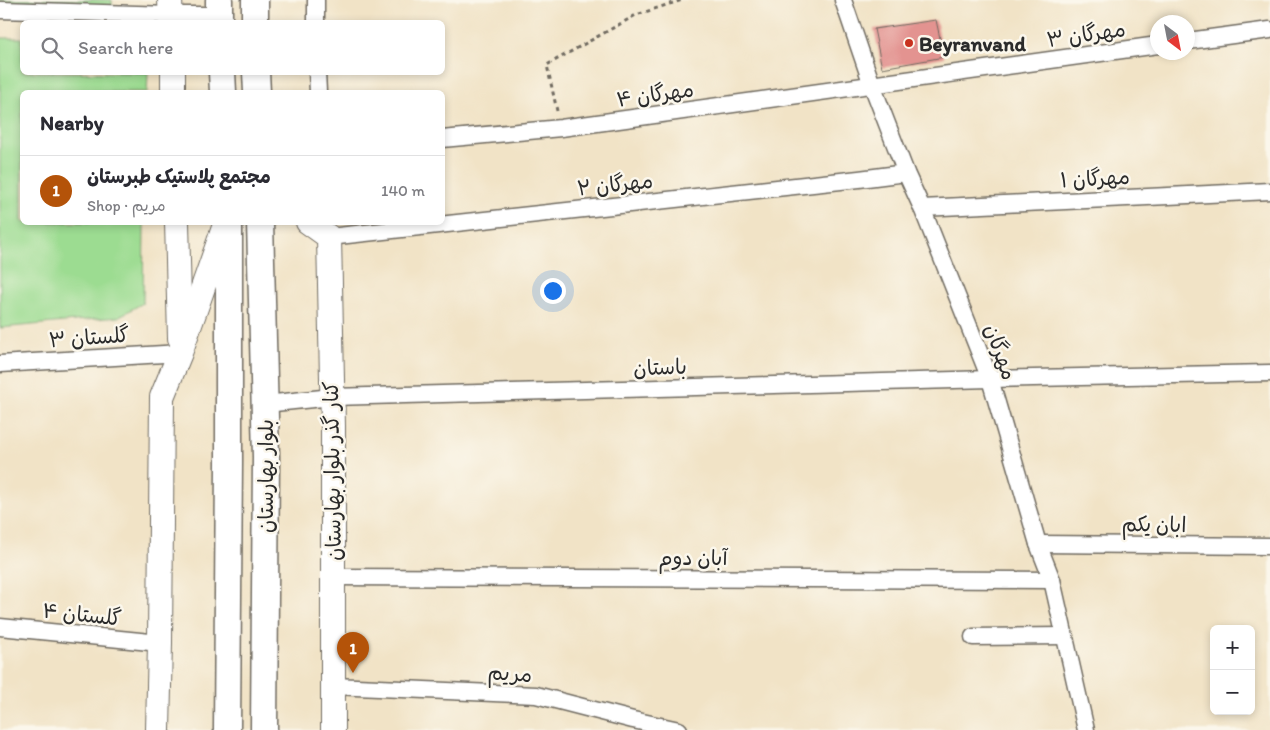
<!DOCTYPE html>
<html lang="en">
<head>
<meta charset="utf-8">
<style>
  body { margin:0; font-family:Itim,"Playpen Sans Arabic",sans-serif; background:#f2f2f3; color:#2b2b33 }
  .controls { position:absolute; right:15px; bottom:15px; display:grid; overflow:hidden; border-radius:8px; box-shadow:0 2px 8px #0003 }
  .controls button { width:45px; height:45px; display:grid; place-items:center; padding:0; border:0; border-bottom:1px solid #e1e1e2; background:#fff; color:#2b2b33; font:25px sans-serif }
  .compass { position:absolute; left:1150px; top:15px; width:45px; height:45px; border-radius:50%; background:#fff; box-shadow:0 2px 8px #0003; rotate:148deg }
  .you { position:absolute; left:552px; top:290px; width:18px; height:18px; margin:-12px; border:4px solid #fff; border-radius:50%; background:#1a73e8; box-shadow:0 0 0 8px #1a73e833 }
  .badge { display:grid; place-items:center; width:32px; height:32px; border-radius:50%; background:#b45309; color:#fff; font-size:16px; font-weight:700 }
  .pin { position:absolute; translate:-50% -41px; filter:drop-shadow(0 1px 2px #0008) }
  .pin::after { content:''; position:absolute; top:26px; width:18px; height:15px; background:inherit; clip-path:polygon(0 0,100% 0,50% 100%) }
  .list { margin:0; padding:0; list-style:none }
  h2 { display:flex; justify-content:space-between; align-items:center; height:65px; margin:0; padding:0 20px; font-size:21px }
  h2 small { font-size:16px; font-weight:400; color:#7c7c81 }
  .list li { display:grid; grid-template-columns:32px 1fr auto; gap:15px; align-items:center; box-sizing:border-box; height:70px; padding:0 20px; border-top:1px solid #e1e1e2 }
  .list b { display:block; font-size:19px; white-space:nowrap }
  .list p { margin:0; font-size:16px; white-space:nowrap; color:#7c7c81 }
  .list em { font-size:16px; font-style:normal; color:#7c7c81 }
  .icon { flex:none; width:28px; height:28px; fill:none; stroke:currentColor; stroke-width:2; stroke-linecap:round; stroke-linejoin:round }
  .map { position:relative; flex:none; width:1270px; height:730px; overflow:hidden }
  .search { position:absolute; background:#fff; box-shadow:0 2px 8px #0003; left:20px; top:20px; width:425px; height:55px; display:flex; align-items:center; gap:12px; box-sizing:border-box; padding:0 18px; border-radius:8px; color:#7c7c81; font-size:19px }
  .panel { position:absolute; background:#fff; box-shadow:0 2px 8px #0003; left:20px; top:90px; width:425px; height:135px; border-radius:8px }
  .map>svg:first-child { display:block }
</style>
</head>
<body>
<div class="map">
<svg width="1270" height="730" viewBox="0 0 1270 730">
  <rect width="100%" height="100%" fill="#fbf7ec"/>
  <filter id="ink" filterUnits="userSpaceOnUse"><feTurbulence type="fractalNoise" baseFrequency=".02" numOctaves="2"/><feDisplacementMap in="SourceGraphic" scale="10" xChannelSelector="R" yChannelSelector="G"/><feConvolveMatrix kernelMatrix="1 2 1 2 8 2 1 2 1" color-interpolation-filters="sRGB"/></filter>
  <filter id="wash" filterUnits="userSpaceOnUse"><feTurbulence type="fractalNoise" baseFrequency=".0096" numOctaves="4" result="noise"/><feDisplacementMap in="SourceGraphic" scale="20" xChannelSelector="R" yChannelSelector="G"/><feGaussianBlur stdDeviation="1.12" result="paint"/><feColorMatrix in="noise" values="0 0 0 0 0 0 0 0 0 0 0 0 0 0 0 0 0 1.4 0 .05"/><feComposite in="paint" operator="in"/></filter>
  <g filter="url(#wash)">
    <rect width="100%" height="100%" fill="#f1e3c6"/>
    <g fill="#9cdc91" stroke="#64845e">
      <path d="M 0,0 L 112,0 L 112,8 L 0,4 Z"/>
      <path d="M 0,38 L 22,38 L 22,72 L 148,73 L 147,92 L 22,92 L 22,222 L 144,223 L 143,303 L 118,317 L 0,328 Z"/>
    </g>
    <g id="blocks">
      <path fill="#e39390" d="M 936,20 L 944,57 L 882,68 L 874,29 Z"/>
    </g>
  </g>
  <g filter="url(#ink)">
    <use href="#blocks" fill-opacity="0" stroke="#706b61" stroke-width="1"/>
    <g fill="none" stroke-linecap="round" stroke-linejoin="round">
      <defs>
        <g id="street">
          <path d="M 316,0 L 316,22"/>
          <path d="M 843,0 L 872,85 L 906,173 L 922,208 L 990,379 L 1038,544 L 1052,580 L 1086,730"/>
          <path d="M 0,10 L 171,15 L 219,15"/>
          <path d="M 1188,41 L 1270,30"/>
          <path d="M 317,72 L 318,92"/>
          <path d="M 442,139 L 561,128 L 1158,45"/>
          <path d="M 922,208 L 1270,191"/>
          <path d="M 329,237 L 859,179 L 906,173"/>
          <path d="M 0,364 L 180,353"/>
          <path d="M 265,404 L 332,397 L 990,379 L 1270,373"/>
          <path d="M 1038,544 L 1270,546"/>
          <path d="M 333,577 L 1052,580"/>
          <path d="M 0,627 L 160,643"/>
          <path d="M 973,637 L 1065,636"/>
          <path d="M 333,686 L 536,695 L 633,720 L 679,730"/>
        </g>
        <g id="secondary">
          <path d="M 170,0 L 171,22"/>
          <path d="M 173,72 L 173,92"/>
          <path d="M 177,222 L 180,338"/>
          <path d="M 308,222 L 329,237 L 333,426 L 333,730"/>
          <path d="M 158,730 L 160,643 L 162,397 L 180,353 L 226,222"/>
        </g>
        <g id="primary">
          <path d="M 219,0 L 219,22"/>
          <path d="M 255,0 L 255,22"/>
          <path d="M 222,72 L 223,92"/>
          <path d="M 256,72 L 257,92"/>
          <path d="M 260,222 L 266,457 L 264,730"/>
          <path d="M 227,730 L 229,463 L 229,222"/>
        </g>
      </defs>
      <use href="#street" stroke="#706b61" stroke-width="19"/>
      <use href="#secondary" stroke="#706b61" stroke-width="26"/>
      <use href="#primary" stroke="#706b61" stroke-width="29"/>
      <path stroke="#706b61" stroke-width="3" stroke-dasharray="4 4" stroke-linecap="butt" d="M 557,111 L 547,65 L 636,15 L 682,0"/>
      <use href="#street" stroke="#fff" stroke-width="16"/>
      <use href="#secondary" stroke="#fff" stroke-width="24"/>
      <use href="#primary" stroke="#fff" stroke-width="26"/>
    </g>
  </g>
  <circle fill="#c8321e" stroke="#fbf7ec" stroke-width="2" cx="909" cy="43" r="5"/>
  <g text-anchor="middle" dominant-baseline="central" stroke-width="5" stroke-linejoin="round" paint-order="stroke">
    <g font-size="21" fill="#2b2b2b" stroke="#fbf7ec">
      <text transform="translate(1086 34) rotate(-8)">مهرگان ۳</text>
      <text transform="translate(655 94) rotate(-8)">مهرگان ۴</text>
      <text transform="translate(1095 178) rotate(-3)">مهرگان ۱</text>
      <text transform="translate(615 184) rotate(-6)">مهرگان ۲</text>
      <text transform="translate(89 337) rotate(-4)">گلستان ۳</text>
      <text transform="translate(1001 352) rotate(70)">مهرگان</text>
      <text transform="translate(660 367) rotate(-2)">باستان</text>
      <text transform="translate(332 471) rotate(-91)">کنار گذر بلوار بهارستان</text>
      <text transform="translate(265 476) rotate(-90)">بلوار بهارستان</text>
      <text transform="translate(1154 524) rotate(1)">ابان یکم</text>
      <text x="693" y="557">آبان دوم</text>
      <text transform="translate(82 614) rotate(6)">گلستان ۴</text>
      <text transform="translate(510 673) rotate(4)">مریم</text>
    </g>
    <g font-size="21" font-weight="bold" fill="#2b2b2b" stroke="#fbf7ec" text-anchor="start">
      <text x="919" y="43">Beyranvand</text>
    </g>
  </g>
</svg>
<div class="controls">
<button>+</button>
<button>−</button>
</div>
<svg class="compass" viewBox="-18 -18 36 36"><path d="M0-13l5 13h-10z" fill="#e53935"/><path d="M0 13l5-13h-10z" fill="#7c7c81"/></svg>
<div class="you"></div>
<div class="pin badge" style="left:353px;top:673px">1</div>
<div class="search"><svg class="icon" aria-label="search" viewBox="0 0 24 24"><circle cx="10" cy="10" r="6"/><path d="M15 15l6 6"/></svg>Search here</div>
<section class="panel">
<h2>Nearby<small></small></h2>
<ul class="list">
<li><span class="badge">1</span><div><b>مجتمع پلاستیک طبرستان</b><p>Shop · مریم</p></div><em>140 m</em></li>
</ul>
</section>
</div>
</body>
</html>
